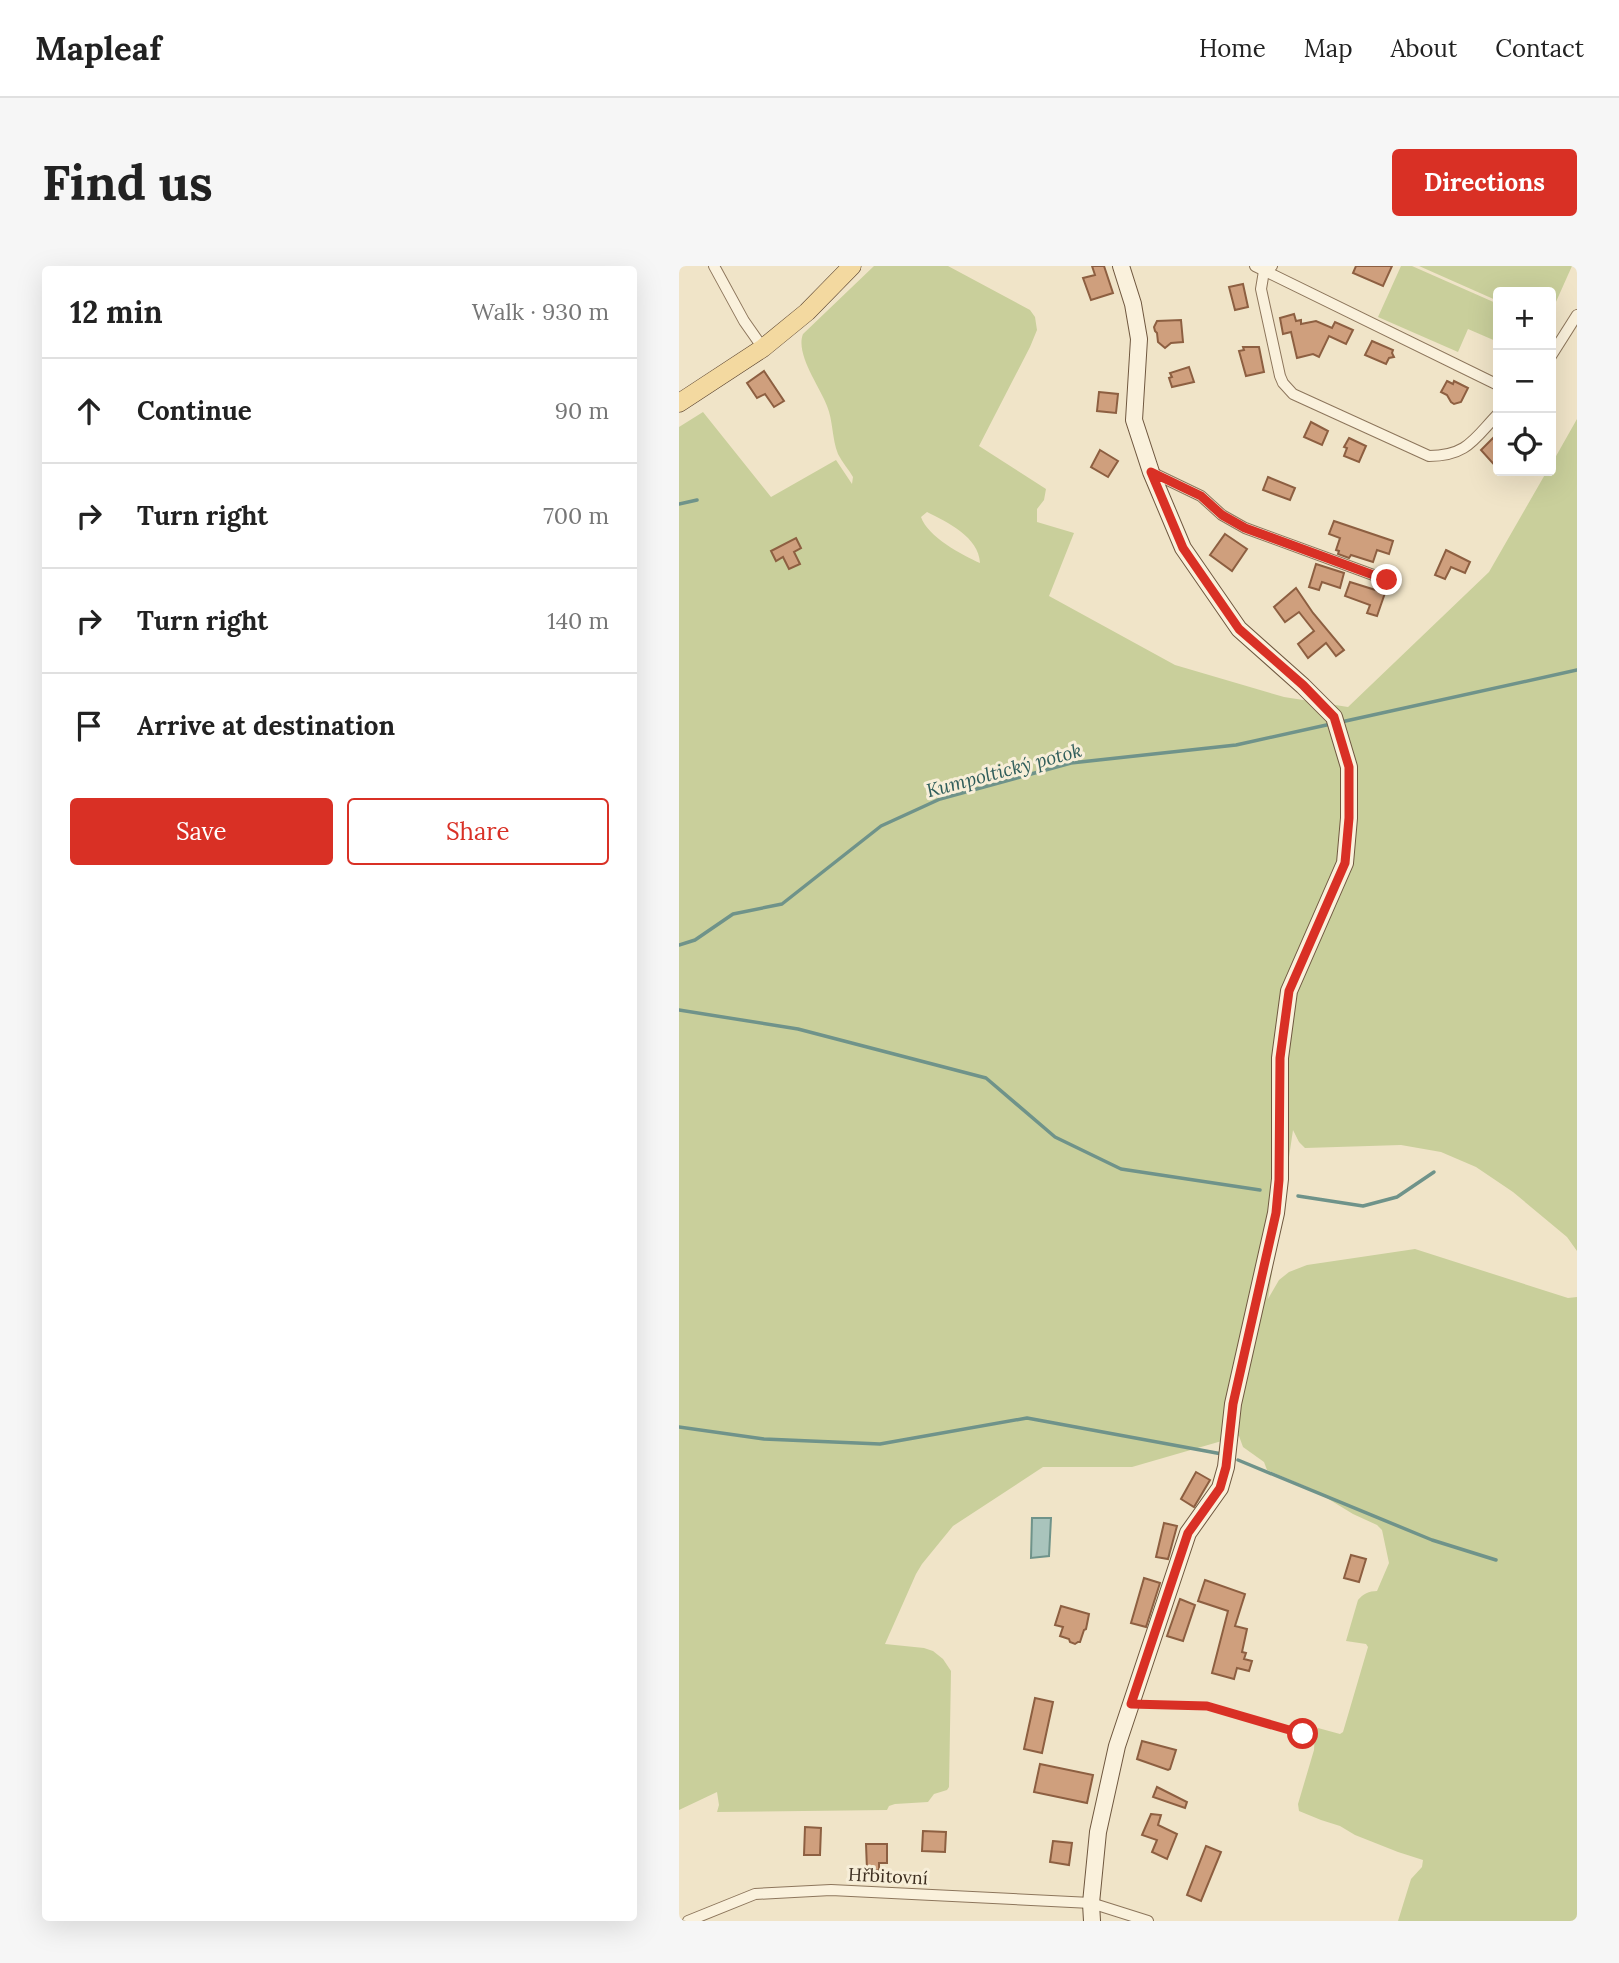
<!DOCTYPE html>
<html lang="en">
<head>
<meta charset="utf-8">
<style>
  body { margin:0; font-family:Lora,serif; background:#f6f6f6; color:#222 }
  .controls { position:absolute; right:21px; top:21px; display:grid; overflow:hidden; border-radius:7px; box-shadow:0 7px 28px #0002 }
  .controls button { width:63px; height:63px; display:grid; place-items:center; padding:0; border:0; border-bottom:2px solid #e0e0e0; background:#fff; color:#222; font:35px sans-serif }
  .stop { position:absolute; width:21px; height:21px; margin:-16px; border:5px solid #d93025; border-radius:50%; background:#fff }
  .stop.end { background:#d93025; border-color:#fff; box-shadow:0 2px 7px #0008 }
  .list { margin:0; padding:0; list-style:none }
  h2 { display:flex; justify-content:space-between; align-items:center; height:91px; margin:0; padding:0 28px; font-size:30px }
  h2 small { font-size:23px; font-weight:400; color:#767676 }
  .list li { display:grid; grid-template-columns:46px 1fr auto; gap:21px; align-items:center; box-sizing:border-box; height:105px; padding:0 28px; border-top:2px solid #e0e0e0 }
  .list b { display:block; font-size:26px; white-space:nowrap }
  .list em { font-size:23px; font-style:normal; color:#767676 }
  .actions { display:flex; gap:14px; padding:21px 28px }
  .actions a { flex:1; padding:16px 0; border:2px solid #d93025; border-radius:7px; text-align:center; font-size:24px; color:#d93025 }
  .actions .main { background:#d93025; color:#fff }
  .icon { flex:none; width:38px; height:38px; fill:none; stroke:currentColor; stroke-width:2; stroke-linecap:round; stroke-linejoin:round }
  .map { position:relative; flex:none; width:898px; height:1655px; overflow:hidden; border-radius:7px }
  header { display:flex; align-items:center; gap:42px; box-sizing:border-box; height:98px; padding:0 35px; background:#fff; border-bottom:2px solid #e0e0e0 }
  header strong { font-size:33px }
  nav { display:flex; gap:38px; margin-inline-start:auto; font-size:24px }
  .intro { display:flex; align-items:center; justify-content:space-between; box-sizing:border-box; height:168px; padding:0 42px }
  h1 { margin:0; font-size:49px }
  .button { padding:18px 32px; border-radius:7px; background:#d93025; color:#fff; font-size:24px; font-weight:700 }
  main { display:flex; gap:42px; padding:0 42px }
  aside { flex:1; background:#fff; border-radius:7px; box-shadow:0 7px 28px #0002 }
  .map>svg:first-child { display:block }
</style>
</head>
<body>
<header>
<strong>Mapleaf</strong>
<nav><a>Home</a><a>Map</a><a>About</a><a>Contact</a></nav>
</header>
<div class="intro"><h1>Find us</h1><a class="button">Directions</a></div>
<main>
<aside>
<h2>12 min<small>Walk · 930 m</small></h2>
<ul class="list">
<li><svg class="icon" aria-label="ahead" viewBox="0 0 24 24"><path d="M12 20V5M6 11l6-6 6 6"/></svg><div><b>Continue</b></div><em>90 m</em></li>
<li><svg class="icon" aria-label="right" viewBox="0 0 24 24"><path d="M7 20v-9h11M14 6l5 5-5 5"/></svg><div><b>Turn right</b></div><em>700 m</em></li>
<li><svg class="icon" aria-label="right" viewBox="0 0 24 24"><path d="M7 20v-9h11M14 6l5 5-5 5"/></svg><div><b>Turn right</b></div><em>140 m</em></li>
<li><svg class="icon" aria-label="arrive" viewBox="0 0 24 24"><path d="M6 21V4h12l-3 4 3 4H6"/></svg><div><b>Arrive at destination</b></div></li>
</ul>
<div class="actions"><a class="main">Save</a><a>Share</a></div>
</aside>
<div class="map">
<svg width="898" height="1655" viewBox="0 0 898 1655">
  <rect width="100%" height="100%" fill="#f0e4c8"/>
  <g fill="#c9cf9b" fill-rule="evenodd">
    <path d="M 195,0 L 269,0 L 351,44 L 356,51 L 358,64 L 351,81 L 300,180 L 367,223 L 365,234 L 358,243 L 358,256 L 395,267 L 370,330 L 496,399 L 605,431 L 669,441 L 810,306 L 868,205 L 872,205 L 872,199 L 898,153 L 898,985 L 888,971 L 834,926 L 797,901 L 762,886 L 722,879 L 626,882 L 620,876 L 614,864 L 589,1033 L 600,1014 L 610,1006 L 628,999 L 736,983 L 889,1032 L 898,1031 L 898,1655 L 719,1655 L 732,1613 L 743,1601 L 744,1594 L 719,1586 L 676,1569 L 661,1560 L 642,1554 L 620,1545 L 619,1538 L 635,1484 L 636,1466 L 639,1462 L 661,1468 L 664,1466 L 689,1381 L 687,1378 L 667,1375 L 679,1334 C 684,1328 690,1325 698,1325 L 710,1297 L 703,1264 L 698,1259 L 674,1248 L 633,1223 L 588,1204 L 585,1196 L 564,1181 L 560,1170 L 453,1201 L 364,1201 L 274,1260 L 243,1298 L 237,1308 L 206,1378 L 245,1382 L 254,1385 L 264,1393 L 272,1405 L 270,1521 L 268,1524 L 255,1528 L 249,1536 L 216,1538 L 210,1540 L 208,1544 L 38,1546 L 40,1539 L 38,1526 L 0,1544 L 0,161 L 24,146 L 92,231 L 157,194 L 173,218 L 174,211 C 170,204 163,196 159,188 C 153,173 154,154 148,140 C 141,121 116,88 124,68 ZM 248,246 C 268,256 300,271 301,297 C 283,289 249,271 242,251 Z"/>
    <path d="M 722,0 L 733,0 L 819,38 L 819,76 L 789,63 L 779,86 L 699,51 Z"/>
    <path d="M 740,0 L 893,0 L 872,47 L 872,26 L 819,26 L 819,35 Z"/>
  </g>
  <path fill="#a9c4bc" stroke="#6f938a" stroke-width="2" d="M 353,1252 L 372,1252 L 370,1290 L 352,1292 Z"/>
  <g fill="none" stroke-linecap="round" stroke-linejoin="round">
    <g stroke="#6f938a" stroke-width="3.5">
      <path d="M 0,238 L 18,234"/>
      <path d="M 662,456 L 898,404"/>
      <path d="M 0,679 L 16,674 L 54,648 L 103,638 L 202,560 L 261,533 L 392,497 L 557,479 L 652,458"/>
      <path d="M 0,744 L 119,763 L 307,812 L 376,871 L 442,903 L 581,924"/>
      <path d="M 619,930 L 684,940 L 718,931 L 755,906"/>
      <path d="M 0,1161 L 85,1173 L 201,1178 L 348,1152 L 543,1188"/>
      <path d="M 559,1194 L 753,1274 L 817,1294"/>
    </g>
  </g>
  <g fill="#cf9f7d" stroke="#8d5f41" stroke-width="2">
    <path d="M 413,0 L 425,0 L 434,27 L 412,34 L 404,12 L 416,9 Z"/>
    <path d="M 677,0 L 713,0 L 704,20 L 674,7 Z"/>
    <path d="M 564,18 L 569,41 L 556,44 L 550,21 Z"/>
    <path d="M 615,48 L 617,55 L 622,54 L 622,58 L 637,55 L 653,62 L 656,56 L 674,64 L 667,78 L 650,70 L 640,91 L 634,88 L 618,92 L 612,66 L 604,68 L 601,52 Z"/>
    <path d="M 502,54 L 504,76 L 492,77 L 486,82 L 479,76 L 478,67 L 476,65 L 475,61 L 478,55 Z"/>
    <path d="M 693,75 L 714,84 L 713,87 L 715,91 L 710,92 L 707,98 L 686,89 Z"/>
    <path d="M 564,81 L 580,81 L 585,106 L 567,110 L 560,85 L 565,84 Z"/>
    <path d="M 510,101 L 515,116 L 493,121 L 490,112 L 493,111 L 491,107 Z"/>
    <path d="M 85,105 L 105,135 L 95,141 L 86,128 L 78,132 L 68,117 Z"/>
    <path d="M 768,115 L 774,118 L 775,115 L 789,122 L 782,136 L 775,138 L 772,136 L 768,129 L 762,126 Z"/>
    <path d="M 420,126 L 439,128 L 437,147 L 418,145 Z"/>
    <path d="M 632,156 L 649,165 L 643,179 L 625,171 Z"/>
    <path d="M 670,172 L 687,180 L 680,196 L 665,190 L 668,182 L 665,181 Z"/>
    <path d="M 814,172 L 819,178 L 819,203 L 802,184 Z"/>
    <path d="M 421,184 L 439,195 L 429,211 L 412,201 Z"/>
    <path d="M 589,211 L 616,222 L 611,234 L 584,224 Z"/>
    <path d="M 655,255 L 714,275 L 710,288 L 698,284 L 694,296 L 672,289 L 670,292 L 659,288 L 660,285 L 657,284 L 661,272 L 650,268 Z"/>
    <path d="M 546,268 L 568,283 L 553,305 L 531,289 Z"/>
    <path d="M 117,272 L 122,282 L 115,286 L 121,298 L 110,303 L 104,291 L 97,295 L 92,285 Z"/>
    <path d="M 767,284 L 791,296 L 786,307 L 772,301 L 766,313 L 756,309 Z"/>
    <path d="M 637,298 L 665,307 L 661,322 L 643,316 L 640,324 L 630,321 Z"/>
    <path d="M 671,316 L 706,327 L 698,350 L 688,347 L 691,339 L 666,330 Z"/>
    <path d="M 617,322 L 634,347 L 665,384 L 657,390 L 647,377 L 629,392 L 619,378 L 635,365 L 620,346 L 606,356 L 595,341 Z"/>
    <path d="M 517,1206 L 531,1214 L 515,1241 L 502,1233 Z"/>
    <path d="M 485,1257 L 498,1260 L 489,1293 L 477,1291 Z"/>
    <path d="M 672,1289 L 687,1293 L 680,1316 L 665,1312 Z"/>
    <path d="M 465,1312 L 481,1317 L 467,1361 L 452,1357 Z"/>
    <path d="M 526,1314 L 566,1328 L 556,1360 L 568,1363 L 563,1386 L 567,1387 L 565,1393 L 573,1395 L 570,1405 L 558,1402 L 555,1413 L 533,1407 L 549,1345 L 519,1335 Z"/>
    <path d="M 501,1333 L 516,1339 L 504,1375 L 488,1370 Z"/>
    <path d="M 382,1340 L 410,1348 L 407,1363 L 405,1364 L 401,1376 L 399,1376 L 396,1378 L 391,1376 L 390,1373 L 381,1370 L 384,1361 L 376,1359 Z"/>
    <path d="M 356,1432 L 374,1436 L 363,1487 L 345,1483 Z"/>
    <path d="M 463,1475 L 497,1484 L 491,1503 L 489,1504 L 458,1493 Z"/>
    <path d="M 361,1498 L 414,1509 L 408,1537 L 355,1526 Z"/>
    <path d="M 478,1521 L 508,1536 L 506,1542 L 474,1531 Z"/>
    <path d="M 472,1548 L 482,1549 L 479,1559 L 498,1568 L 488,1593 L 473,1586 L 478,1574 L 463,1569 Z"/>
    <path d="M 126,1561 L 142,1562 L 141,1589 L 125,1589 Z"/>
    <path d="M 244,1565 L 267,1566 L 266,1586 L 243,1585 Z"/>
    <path d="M 374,1575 L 393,1577 L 390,1599 L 371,1596 Z"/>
    <path d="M 187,1578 L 208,1578 L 208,1597 L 200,1597 L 200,1604 L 188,1604 Z"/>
    <path d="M 527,1580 L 542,1586 L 522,1635 L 508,1629 Z"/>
  </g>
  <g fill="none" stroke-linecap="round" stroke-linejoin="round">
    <defs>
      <g id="street">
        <path d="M 35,0 L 65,55 L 84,82"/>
        <path d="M 576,0 L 819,119"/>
        <path d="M 593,0 L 585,5 L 582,23 L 601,110 L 604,117 L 614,128 L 750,190 C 788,190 795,173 819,148"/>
        <path d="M 872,90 L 898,49"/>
        <path d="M 472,206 L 522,230 L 543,249 L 566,262 L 708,314"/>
        <path d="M 9,1655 L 76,1628 L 152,1624 L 412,1637 L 469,1655"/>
      </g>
      <path id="secondary" d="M 413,1655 L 412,1637 L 419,1566 L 438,1480 L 509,1267 L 541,1222 L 547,1201 L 554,1138 L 597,947 L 601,913 L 601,792 L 610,725 L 666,597 L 670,552 L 670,501 L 655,451 L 624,420 L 560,363 L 504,282 L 472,206 L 455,154 L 460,73 L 454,38 L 442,0"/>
      <path id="primary" d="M 0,137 L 84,82 L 128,46 L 173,0"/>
    </defs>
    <use href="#street" stroke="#8d765c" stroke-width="12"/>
    <use href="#secondary" stroke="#6f573f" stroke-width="18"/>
    <use href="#primary" stroke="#5b4430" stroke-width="19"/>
    <path stroke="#8d765c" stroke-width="2.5" stroke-dasharray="5 3.5" stroke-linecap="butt" d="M 466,1438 L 528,1440 L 624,1467"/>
    <use href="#street" stroke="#faf1dc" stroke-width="10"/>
    <use href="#secondary" stroke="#faf1dc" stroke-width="16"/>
    <use href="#primary" stroke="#f3d9a0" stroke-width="18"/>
  </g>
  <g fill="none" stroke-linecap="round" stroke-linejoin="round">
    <path stroke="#d93025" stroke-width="9" d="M 624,1468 L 528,1440 L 452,1438 L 509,1267 L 541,1222 L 547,1201 L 554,1138 L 597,947 L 600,914 L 601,792 L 610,725 L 666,597 L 670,552 L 670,501 L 655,451 L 624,419 L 560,363 L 504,282 L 472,206 L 522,230 L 543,249 L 566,262 L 708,314"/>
  </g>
  <g text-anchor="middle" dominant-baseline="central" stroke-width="6" stroke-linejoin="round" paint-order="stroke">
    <g font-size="18" fill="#3d2e20" stroke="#f7eed8">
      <text transform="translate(209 1610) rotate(3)">Hřbitovní</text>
    </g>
    <g font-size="19" font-style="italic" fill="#2f5d5a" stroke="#f7eed8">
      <text transform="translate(325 504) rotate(-15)">Kumpoltický potok</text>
    </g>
  </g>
</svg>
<div class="controls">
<button>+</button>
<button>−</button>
<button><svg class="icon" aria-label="locate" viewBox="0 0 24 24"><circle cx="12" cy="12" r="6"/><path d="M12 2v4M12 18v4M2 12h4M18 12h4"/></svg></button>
</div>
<div class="stop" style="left:624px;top:1468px"></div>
<div class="stop end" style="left:708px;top:314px"></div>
</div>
</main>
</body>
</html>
